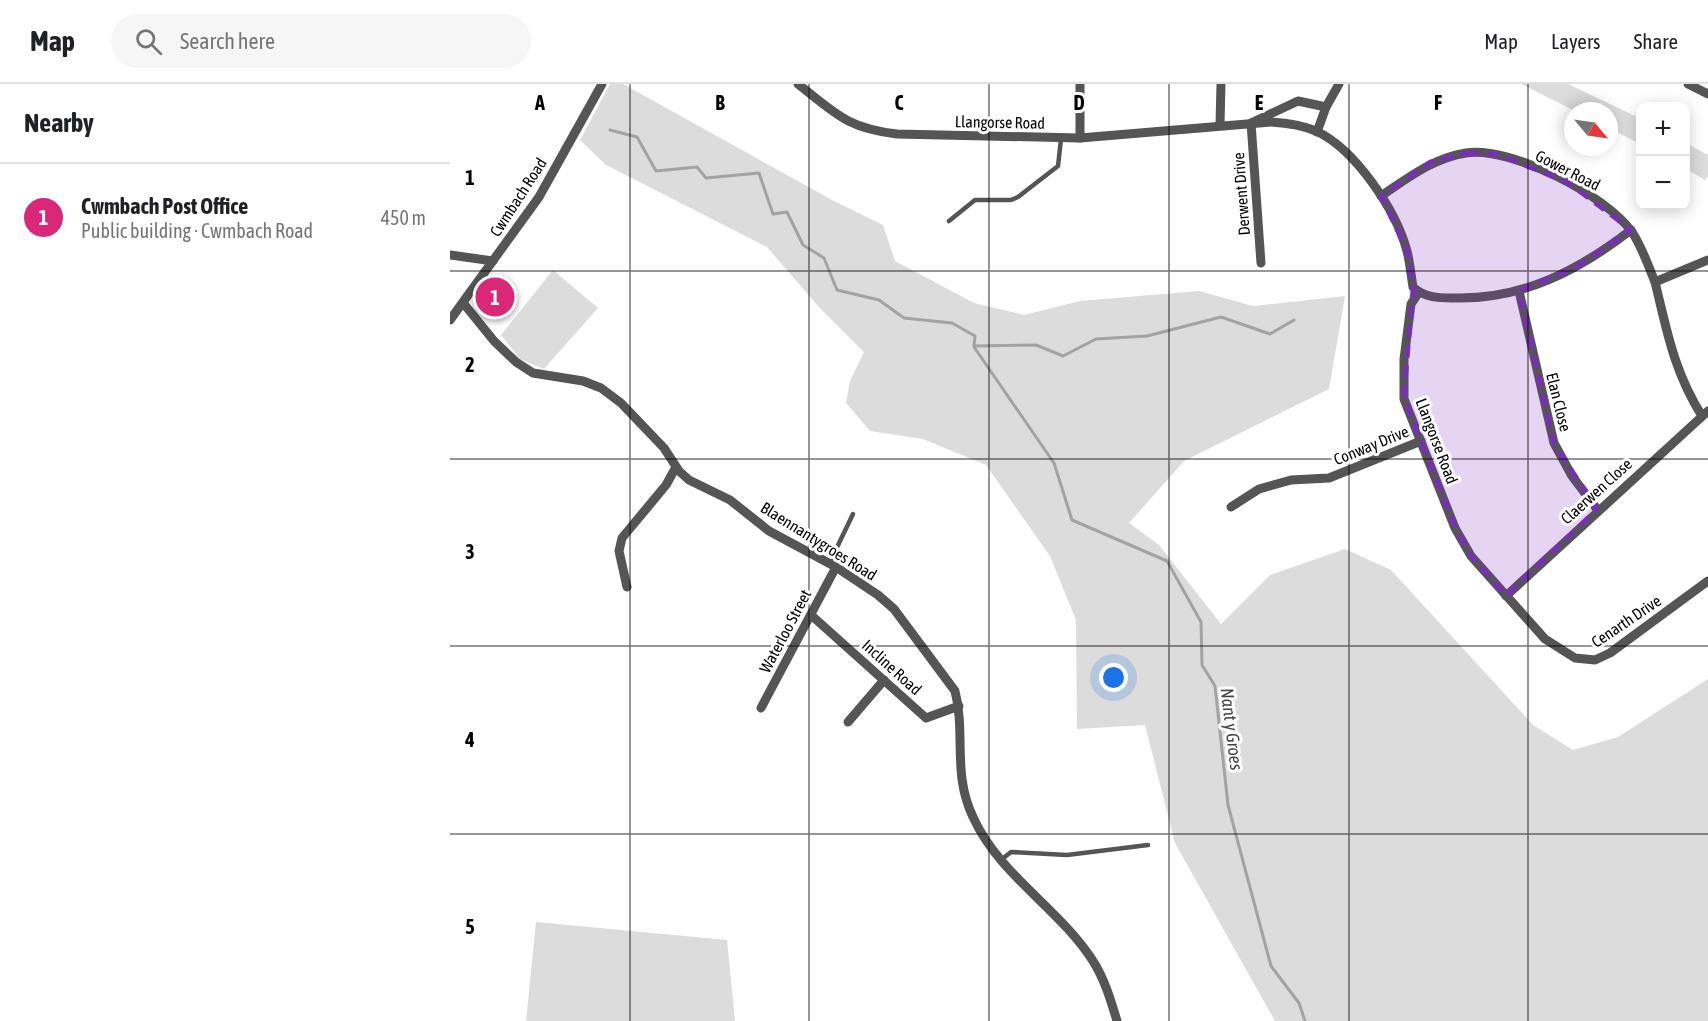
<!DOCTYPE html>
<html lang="en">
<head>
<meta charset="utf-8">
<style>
  body { margin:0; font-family:"Asap Condensed",sans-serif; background:#f6f6f6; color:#202124 }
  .controls { position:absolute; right:18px; top:18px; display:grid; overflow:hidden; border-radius:12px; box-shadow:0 3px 15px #0003 }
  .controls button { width:54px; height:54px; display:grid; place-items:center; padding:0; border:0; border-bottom:2px solid #e0e0e0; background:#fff; color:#202124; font:30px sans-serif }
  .compass { position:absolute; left:1114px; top:18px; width:54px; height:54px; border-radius:50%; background:#fff; box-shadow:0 3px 15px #0003; rotate:119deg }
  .you { position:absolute; left:664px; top:594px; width:21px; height:21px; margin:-15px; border:4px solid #fff; border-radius:50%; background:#1a73e8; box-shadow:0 0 0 9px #1a73e833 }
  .badge { display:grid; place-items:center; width:39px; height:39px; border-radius:50%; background:#db2777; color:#fff; font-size:20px; font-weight:700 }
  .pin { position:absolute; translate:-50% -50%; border:3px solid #fff; box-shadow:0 2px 6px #0006 }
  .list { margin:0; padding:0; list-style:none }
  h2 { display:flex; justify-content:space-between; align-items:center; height:78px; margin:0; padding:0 24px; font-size:26px }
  h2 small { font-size:20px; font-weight:400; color:#757577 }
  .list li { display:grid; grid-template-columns:39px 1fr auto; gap:18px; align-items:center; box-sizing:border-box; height:108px; padding:0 24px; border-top:2px solid #e0e0e0 }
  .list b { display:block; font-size:22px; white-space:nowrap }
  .list p { margin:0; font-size:20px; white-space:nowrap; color:#757577 }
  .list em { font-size:20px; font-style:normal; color:#757577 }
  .icon { flex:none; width:33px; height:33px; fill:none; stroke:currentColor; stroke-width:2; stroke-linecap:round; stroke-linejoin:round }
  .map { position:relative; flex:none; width:1258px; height:937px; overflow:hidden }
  header { display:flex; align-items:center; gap:36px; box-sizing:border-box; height:84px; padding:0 30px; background:#fff; border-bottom:2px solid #e0e0e0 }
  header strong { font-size:28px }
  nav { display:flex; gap:33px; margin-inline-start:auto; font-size:21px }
  .search { width:420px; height:54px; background:#f6f6f6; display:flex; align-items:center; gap:15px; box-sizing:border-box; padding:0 21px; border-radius:33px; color:#757577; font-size:22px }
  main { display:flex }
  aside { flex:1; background:#fff }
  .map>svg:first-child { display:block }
</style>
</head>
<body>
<header>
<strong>Map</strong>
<div class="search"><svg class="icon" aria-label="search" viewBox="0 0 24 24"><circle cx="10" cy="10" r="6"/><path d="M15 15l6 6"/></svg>Search here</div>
<nav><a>Map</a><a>Layers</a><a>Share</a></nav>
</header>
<main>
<aside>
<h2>Nearby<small></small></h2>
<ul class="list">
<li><span class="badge">1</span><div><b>Cwmbach Post Office</b><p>Public building · Cwmbach Road</p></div><em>450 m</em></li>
</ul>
</aside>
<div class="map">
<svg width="1258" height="937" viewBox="0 0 1258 937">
  <rect width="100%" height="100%" fill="#fff"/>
  <g fill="#dcdcdc">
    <path d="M 160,0 L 173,0 L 382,116 L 433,141 L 445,177 L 524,219 L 574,231 L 630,217 L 749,207 L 803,222 L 895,212 L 879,305 L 734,377 L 679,439 L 709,461 L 771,540 L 820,491 L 895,465 L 941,486 L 1083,641 L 1123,666 L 1168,653 L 1258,595 L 1258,937 L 825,937 L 725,759 L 695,641 L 627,645 L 626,536 L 600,472 L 536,381 L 473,355 L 420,347 L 396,319 L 400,297 L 414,268 L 368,222 L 317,163 L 156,81 L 130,56 Z"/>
    <path d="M 1071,0 L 1118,0 L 1185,32 L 1190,35 L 1190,60 L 1159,44 L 1159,27 L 1125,27 Z"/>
    <path d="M 1236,59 L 1258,71 L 1258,92 L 1255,96 L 1236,85 Z"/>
    <path d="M 103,186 L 148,224 L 94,285 L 70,275 L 51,251 Z"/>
    <path d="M 86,838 L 277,856 L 285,937 L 76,937 Z"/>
  </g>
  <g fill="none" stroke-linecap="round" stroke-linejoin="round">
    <g stroke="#a3a3a3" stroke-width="3">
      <path d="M 160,46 L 187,53 L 206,87 L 247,83 L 256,94 L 309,89 L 323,130 L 337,128 L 353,161 L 374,174 L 387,206 L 429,216 L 454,234 L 502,239 L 525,252 L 524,262 L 586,261 L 613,272 L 646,255 L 697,252 L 771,233 L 820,250 L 844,236"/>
      <path d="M 524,263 L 604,379 L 622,436 L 717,477 L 751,538 L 752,581 L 765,602 L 778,721 L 821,882 L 849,919 L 855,937"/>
    </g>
    <g stroke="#555" stroke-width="4.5">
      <path d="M 499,137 L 525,116 L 561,116 L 568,113 L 608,82 L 611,55"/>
      <path d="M 379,480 L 403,430"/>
      <path d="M 551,776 L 561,768 L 617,771 L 698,761"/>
    </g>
    <g stroke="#555" stroke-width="9">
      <path d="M 348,0 C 386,30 397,44 447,50 L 630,54 L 821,38 C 836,39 852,41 866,47 C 905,65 946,126 957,167 C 960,179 961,191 963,203 C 976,215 991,214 1007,214 C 1074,215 1129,186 1181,146"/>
      <path d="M 1238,0 L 1258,10"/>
      <path d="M 770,41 L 771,0"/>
      <path d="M 867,48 L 876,23 L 889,0"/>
      <path d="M 630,54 L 630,0"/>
      <path d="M 931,112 C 958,94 983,74 1016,69 C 1061,62 1156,111 1182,148 C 1192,163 1198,181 1205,198 L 1258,176"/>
      <path d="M 0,171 L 43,177"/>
      <path d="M 811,179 L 801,39 L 848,17 L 876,23"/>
      <path d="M 1205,198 C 1217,247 1224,288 1252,332"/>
      <path d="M 1069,207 L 1104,359 L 1122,392 L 1147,425"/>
      <path d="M 969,208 L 961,220 L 954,275 L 954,315 L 1005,444 L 1021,472 L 1095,555 L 1125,574 L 1145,576 L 1160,569 L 1258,497"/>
      <path d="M 14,220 L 44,257 L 66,278 L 83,289 L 133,297 L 151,304 L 171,319 L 214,364 L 229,387 L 239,396 L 280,416 L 319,447 L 386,483 L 428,511 L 444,525 L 505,607 C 516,650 502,689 523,733 C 549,791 610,825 643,877 C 655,896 661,917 667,937"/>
      <path d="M 0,236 L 89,113 L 152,0"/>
      <path d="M 781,423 L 809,405 L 841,396 L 879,394 L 971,357"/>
      <path d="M 177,503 L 169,467 L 172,454 L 216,401 L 226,383"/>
      <path d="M 1056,512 L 1258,327"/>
      <path d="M 361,531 L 476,634 L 509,622"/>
      <path d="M 311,624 L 386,483"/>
      <path d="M 398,638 L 434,596"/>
    </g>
  </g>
  <path fill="#7b2cbf" fill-opacity="0.2" stroke="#7b2cbf" stroke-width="4.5" stroke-dasharray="12 8" stroke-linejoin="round" d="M 1017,69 L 1046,70 L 1117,98 L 1181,146 L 1128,183 L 1069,207 L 1104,359 L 1147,425 L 1056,512 L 1021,472 L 1005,444 L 954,315 L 963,203 L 957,167 L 931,112 L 980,78 Z"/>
  <path fill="none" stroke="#000" stroke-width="1.5" stroke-opacity="0.55" d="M 180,0 L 180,937M 359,0 L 359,937M 539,0 L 539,937M 719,0 L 719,937M 899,0 L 899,937M 1078,0 L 1078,937M 0,187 L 1258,187M 0,375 L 1258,375M 0,562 L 1258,562M 0,750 L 1258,750"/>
  <g text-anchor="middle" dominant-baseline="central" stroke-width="6" stroke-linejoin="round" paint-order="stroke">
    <g font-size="16" fill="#000" stroke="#fff">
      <text transform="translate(550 38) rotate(1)">Llangorse Road</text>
      <text transform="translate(1118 86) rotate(27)">Gower Road</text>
      <text transform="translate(791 110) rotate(-94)">Derwent Drive</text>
      <text transform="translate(68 113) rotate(-57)">Cwmbach Road</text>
      <text transform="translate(1109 318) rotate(76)">Elan Close</text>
      <text transform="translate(987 357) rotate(69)">Llangorse Road</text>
      <text transform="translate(921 361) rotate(-22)">Conway Drive</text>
      <text transform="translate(1146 407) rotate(-42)">Claerwen Close</text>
      <text transform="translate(369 457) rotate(32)">Blaennantygroes Road</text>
      <text transform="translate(1176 537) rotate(-34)">Cenarth Drive</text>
      <text transform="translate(335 547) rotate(-62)">Waterloo Street</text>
      <text transform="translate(442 583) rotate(42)">Incline Road</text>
    </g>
    <g font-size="18" font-style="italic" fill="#444" stroke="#fff">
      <text transform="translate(782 645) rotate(83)">Nant y Groes</text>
    </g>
  </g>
  <g font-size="20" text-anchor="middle" font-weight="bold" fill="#000" stroke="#fff" stroke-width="6" stroke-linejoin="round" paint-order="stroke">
    <text x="90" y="26">A</text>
    <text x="270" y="26">B</text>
    <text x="449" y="26">C</text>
    <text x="629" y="26">D</text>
    <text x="809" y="26">E</text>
    <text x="988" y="26">F</text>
    <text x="20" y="101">1</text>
    <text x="20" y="288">2</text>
    <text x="20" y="475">3</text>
    <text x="20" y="663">4</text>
    <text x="20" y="850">5</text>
  </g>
</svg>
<div class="controls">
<button>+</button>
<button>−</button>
</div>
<svg class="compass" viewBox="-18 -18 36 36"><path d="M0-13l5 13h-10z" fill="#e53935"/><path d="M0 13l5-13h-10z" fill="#757577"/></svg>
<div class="you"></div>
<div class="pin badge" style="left:45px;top:213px">1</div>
</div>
</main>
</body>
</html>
